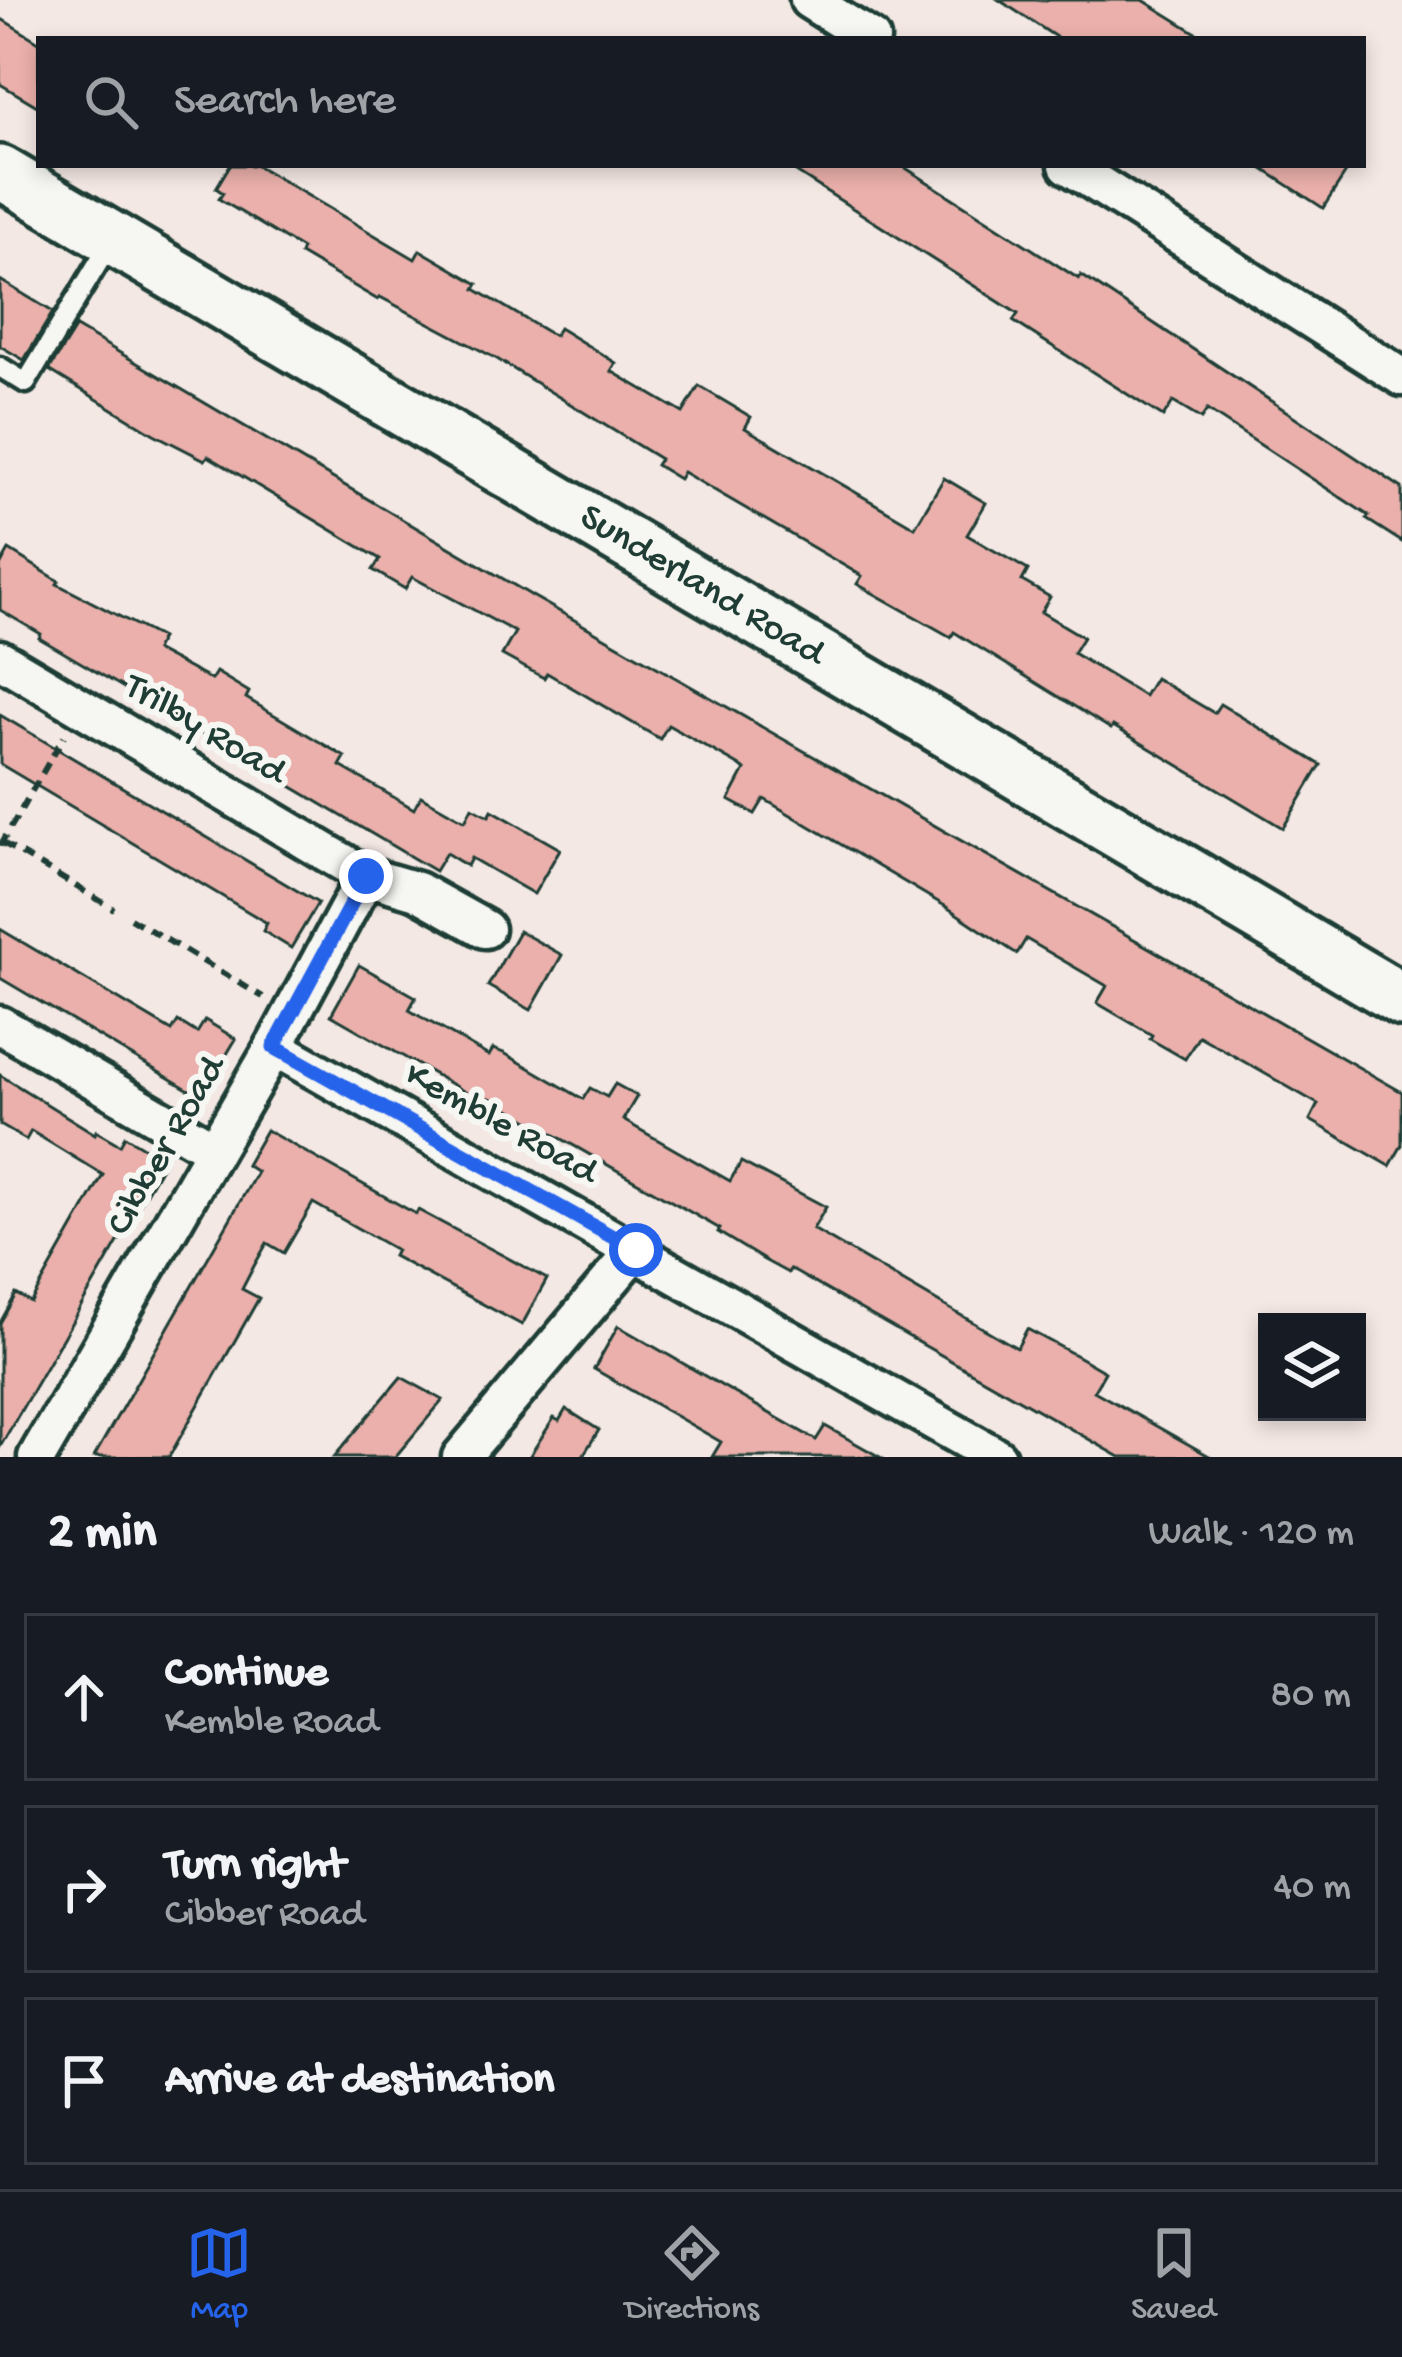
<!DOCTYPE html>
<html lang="en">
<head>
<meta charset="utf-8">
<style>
  body { margin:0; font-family:"Gochi Hand",sans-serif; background:#242831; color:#f1f3f6 }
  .controls { position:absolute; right:36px; bottom:36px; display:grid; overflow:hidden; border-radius:0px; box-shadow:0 6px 18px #0003 }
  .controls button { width:108px; height:108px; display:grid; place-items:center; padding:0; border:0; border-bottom:3px solid #363941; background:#171b24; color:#f1f3f6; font:60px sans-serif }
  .stop { position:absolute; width:36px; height:36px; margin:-27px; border:9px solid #2563eb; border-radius:50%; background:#fff }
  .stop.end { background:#2563eb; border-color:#fff; box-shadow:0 3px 12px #0008 }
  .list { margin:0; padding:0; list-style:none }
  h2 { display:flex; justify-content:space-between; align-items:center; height:156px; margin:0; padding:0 48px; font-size:51px }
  h2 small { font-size:39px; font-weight:400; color:#9ea1a6 }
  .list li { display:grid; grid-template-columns:78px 1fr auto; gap:36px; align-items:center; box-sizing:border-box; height:168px; margin:0 24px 24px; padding:0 24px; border:3px solid #363941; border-radius:0px }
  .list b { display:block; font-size:45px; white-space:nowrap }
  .list p { margin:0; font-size:39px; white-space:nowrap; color:#9ea1a6 }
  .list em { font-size:39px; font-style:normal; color:#9ea1a6 }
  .icon { flex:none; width:66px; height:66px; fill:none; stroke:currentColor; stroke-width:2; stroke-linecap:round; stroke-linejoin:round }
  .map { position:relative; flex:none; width:1402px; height:1457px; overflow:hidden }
  .search { position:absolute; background:#171b24; box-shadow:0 6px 18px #0003; left:36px; right:36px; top:36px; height:132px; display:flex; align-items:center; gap:30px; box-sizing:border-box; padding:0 42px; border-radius:0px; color:#9ea1a6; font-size:45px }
  .sheet { height:732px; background:#171b24 }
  nav { display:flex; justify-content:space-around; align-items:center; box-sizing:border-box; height:168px; border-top:3px solid #363941; background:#171b24; font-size:33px; color:#9ea1a6 }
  nav a { display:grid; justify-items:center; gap:6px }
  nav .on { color:#2563eb }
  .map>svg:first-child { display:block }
</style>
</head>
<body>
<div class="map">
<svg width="1402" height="1457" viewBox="0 0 1402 1457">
  <rect width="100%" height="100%" fill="#f4e8e4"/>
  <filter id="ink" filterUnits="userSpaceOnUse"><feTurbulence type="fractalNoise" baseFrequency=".00833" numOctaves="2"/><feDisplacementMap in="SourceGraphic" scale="24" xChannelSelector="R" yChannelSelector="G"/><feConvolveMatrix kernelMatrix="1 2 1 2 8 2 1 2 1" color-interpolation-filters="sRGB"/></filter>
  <g filter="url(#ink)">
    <g fill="#ebb0ab" stroke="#1f3d34" stroke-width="3">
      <path d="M 999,0 L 1143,0 L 1206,39 L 1059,39 Z"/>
      <path d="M 0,18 L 39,42 L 39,107 L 0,84 Z"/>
      <path d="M 230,165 L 256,165 L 415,259 L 420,250 L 478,284 L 475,289 L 554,336 L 559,328 L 616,363 L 611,371 L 683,413 L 699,386 L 751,417 L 745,428 L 915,527 L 944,478 L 986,503 L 967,535 L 1028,570 L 1022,581 L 1050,597 L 1041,612 L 1083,637 L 1073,653 L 1144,696 L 1155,678 L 1214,713 L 1220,704 L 1321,765 L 1283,828 L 1113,726 L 1111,729 L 954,632 L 951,637 L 857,584 L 862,576 L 683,472 L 679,479 L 656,465 L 660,459 L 497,359 L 380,297 L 378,300 L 300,254 L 302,249 L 219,199 L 223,193 L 216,188 Z"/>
      <path d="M 785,165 L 901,165 L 1079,279 L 1081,275 L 1402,488 L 1402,542 L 1366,519 L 1369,516 L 1207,410 L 1201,419 L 1173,402 L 1163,417 L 1013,321 L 1018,314 Z"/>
      <path d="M 1257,165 L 1351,165 L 1323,208 Z"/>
      <path d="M 0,280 L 53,312 L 24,360 L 0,346 Z"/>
      <path d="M 76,327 L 534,597 L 1402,1092 L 1402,1145 L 1390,1166 L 1310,1120 L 1318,1104 L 1199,1036 L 1185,1059 L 1150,1039 L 1152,1035 L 1097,1003 L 1107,986 L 1026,939 L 1017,954 L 945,906 L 764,799 L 755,814 L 729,800 L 745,770 L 740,766 L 668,725 L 660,739 L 547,673 L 544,678 L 502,655 L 515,632 L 412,577 L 405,589 L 373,570 L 380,559 L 208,456 L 205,460 L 154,434 L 49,370 Z"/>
      <path d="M 9,550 L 59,581 L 57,584 L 161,638 L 155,650 L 211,680 L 216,672 L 249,692 L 246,698 L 345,757 L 340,766 L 414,809 L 421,796 L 465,821 L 472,807 L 489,816 L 492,810 L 560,849 L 534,894 L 471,858 L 467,866 L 446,853 L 435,871 L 39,638 L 41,634 L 0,610 L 0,566 Z"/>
      <path d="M 0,715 L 318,903 L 291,948 L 263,931 L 267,923 L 0,764 Z"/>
      <path d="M 0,929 L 172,1031 L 178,1021 L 197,1033 L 205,1020 L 236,1039 L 201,1097 L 0,978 Z"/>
      <path d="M 519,931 L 562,955 L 531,1010 L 488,986 Z"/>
      <path d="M 359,965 L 416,997 L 409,1010 L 489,1056 L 493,1049 L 504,1053 L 583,1099 L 590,1088 L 607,1097 L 615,1084 L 637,1096 L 623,1120 L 730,1181 L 741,1162 L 826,1207 L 813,1229 L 1017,1348 L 1027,1329 L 1079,1357 L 1105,1372 L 1094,1391 L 1211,1457 L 1120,1457 L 790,1269 L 788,1273 L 764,1260 L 718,1232 L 720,1229 L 490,1098 L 486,1104 L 399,1054 L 331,1015 Z"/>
      <path d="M 0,1075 L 95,1134 L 96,1131 L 120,1145 L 125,1136 L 165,1160 L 0,1447 L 0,1323 L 16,1294 L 31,1302 L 103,1175 L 31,1131 L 26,1140 L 0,1125 Z"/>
      <path d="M 266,1130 L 416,1214 L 418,1210 L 547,1279 L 522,1325 L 393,1256 L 396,1250 L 313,1203 L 284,1253 L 267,1243 L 254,1266 L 242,1289 L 259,1298 L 169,1457 L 94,1457 L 257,1172 L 246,1165 Z"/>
      <path d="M 618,1326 L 816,1440 L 825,1426 L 880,1457 L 712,1457 L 721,1442 L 594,1369 Z"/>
      <path d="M 401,1377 L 443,1400 L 395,1457 L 334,1457 Z"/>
      <path d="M 566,1409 L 599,1430 L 582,1457 L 529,1457 L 554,1418 L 559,1421 Z"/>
    </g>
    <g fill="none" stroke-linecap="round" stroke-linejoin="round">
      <defs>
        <path id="lane" d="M 0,367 L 26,383 L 110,243"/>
        <g id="street">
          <path d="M 809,0 L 871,39"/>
          <path d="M 1068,165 L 1402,377"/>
          <path d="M 0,659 L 366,876 L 417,891 L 485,929"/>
          <path d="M 0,1025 L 214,1150"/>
          <path d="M 274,1047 L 997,1457"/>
          <path d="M 37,1457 L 274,1047 L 366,876"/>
          <path d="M 461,1457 L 636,1250"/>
        </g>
        <path id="secondary" d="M 0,172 L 1402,1000"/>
      </defs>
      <use href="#lane" stroke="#1f3d34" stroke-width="27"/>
      <use href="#street" stroke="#1f3d34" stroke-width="45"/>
      <use href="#secondary" stroke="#1f3d34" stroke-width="60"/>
      <g stroke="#1f3d34" stroke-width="6" stroke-dasharray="12 9" stroke-linecap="butt">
        <path d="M 3,843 L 114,909"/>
        <path d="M 0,846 L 64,736"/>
        <path d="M 130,918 L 263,997"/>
      </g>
      <use href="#lane" stroke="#f6f6f2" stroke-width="18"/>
      <use href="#street" stroke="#f6f6f2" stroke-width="36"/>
      <use href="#secondary" stroke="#f6f6f2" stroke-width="51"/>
    </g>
  </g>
  <g fill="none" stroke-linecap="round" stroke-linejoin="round" filter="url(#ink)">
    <path stroke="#2563eb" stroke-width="15" d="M 366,876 L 274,1047 L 636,1250"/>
  </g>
  <g text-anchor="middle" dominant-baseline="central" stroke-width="12" stroke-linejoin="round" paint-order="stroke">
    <g font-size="39" fill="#1f3d34" stroke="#f6f6f2">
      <text transform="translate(701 587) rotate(31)">Sunderland Road</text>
      <text transform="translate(204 731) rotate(31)">Trilby Road</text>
      <text transform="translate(500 1125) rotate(29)">Kemble Road</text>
      <text transform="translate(168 1147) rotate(-60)">Cibber Road</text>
    </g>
  </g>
</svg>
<div class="controls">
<button><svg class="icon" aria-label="layers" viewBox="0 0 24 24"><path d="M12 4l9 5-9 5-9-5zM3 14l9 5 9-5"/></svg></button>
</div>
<div class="stop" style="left:636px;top:1250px"></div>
<div class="stop end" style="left:366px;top:876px"></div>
<div class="search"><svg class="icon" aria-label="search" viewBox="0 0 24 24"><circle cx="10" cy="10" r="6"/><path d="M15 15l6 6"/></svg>Search here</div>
</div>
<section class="sheet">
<h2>2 min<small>Walk · 120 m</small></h2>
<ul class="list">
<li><svg class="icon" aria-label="ahead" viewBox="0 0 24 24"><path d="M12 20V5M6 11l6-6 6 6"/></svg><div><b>Continue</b><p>Kemble Road</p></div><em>80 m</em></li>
<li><svg class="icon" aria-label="right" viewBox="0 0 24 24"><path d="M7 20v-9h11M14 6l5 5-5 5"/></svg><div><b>Turn right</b><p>Cibber Road</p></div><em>40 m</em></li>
<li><svg class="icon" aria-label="arrive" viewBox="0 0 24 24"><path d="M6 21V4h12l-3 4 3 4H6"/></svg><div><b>Arrive at destination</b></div></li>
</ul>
</section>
<nav>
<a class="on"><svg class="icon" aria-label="map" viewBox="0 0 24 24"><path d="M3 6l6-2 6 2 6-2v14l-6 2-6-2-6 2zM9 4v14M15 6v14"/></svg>Map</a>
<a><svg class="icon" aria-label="directions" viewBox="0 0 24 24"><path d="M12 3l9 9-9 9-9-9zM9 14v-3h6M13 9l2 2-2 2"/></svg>Directions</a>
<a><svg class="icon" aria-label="saved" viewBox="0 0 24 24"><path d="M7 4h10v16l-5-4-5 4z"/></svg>Saved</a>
</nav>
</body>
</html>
